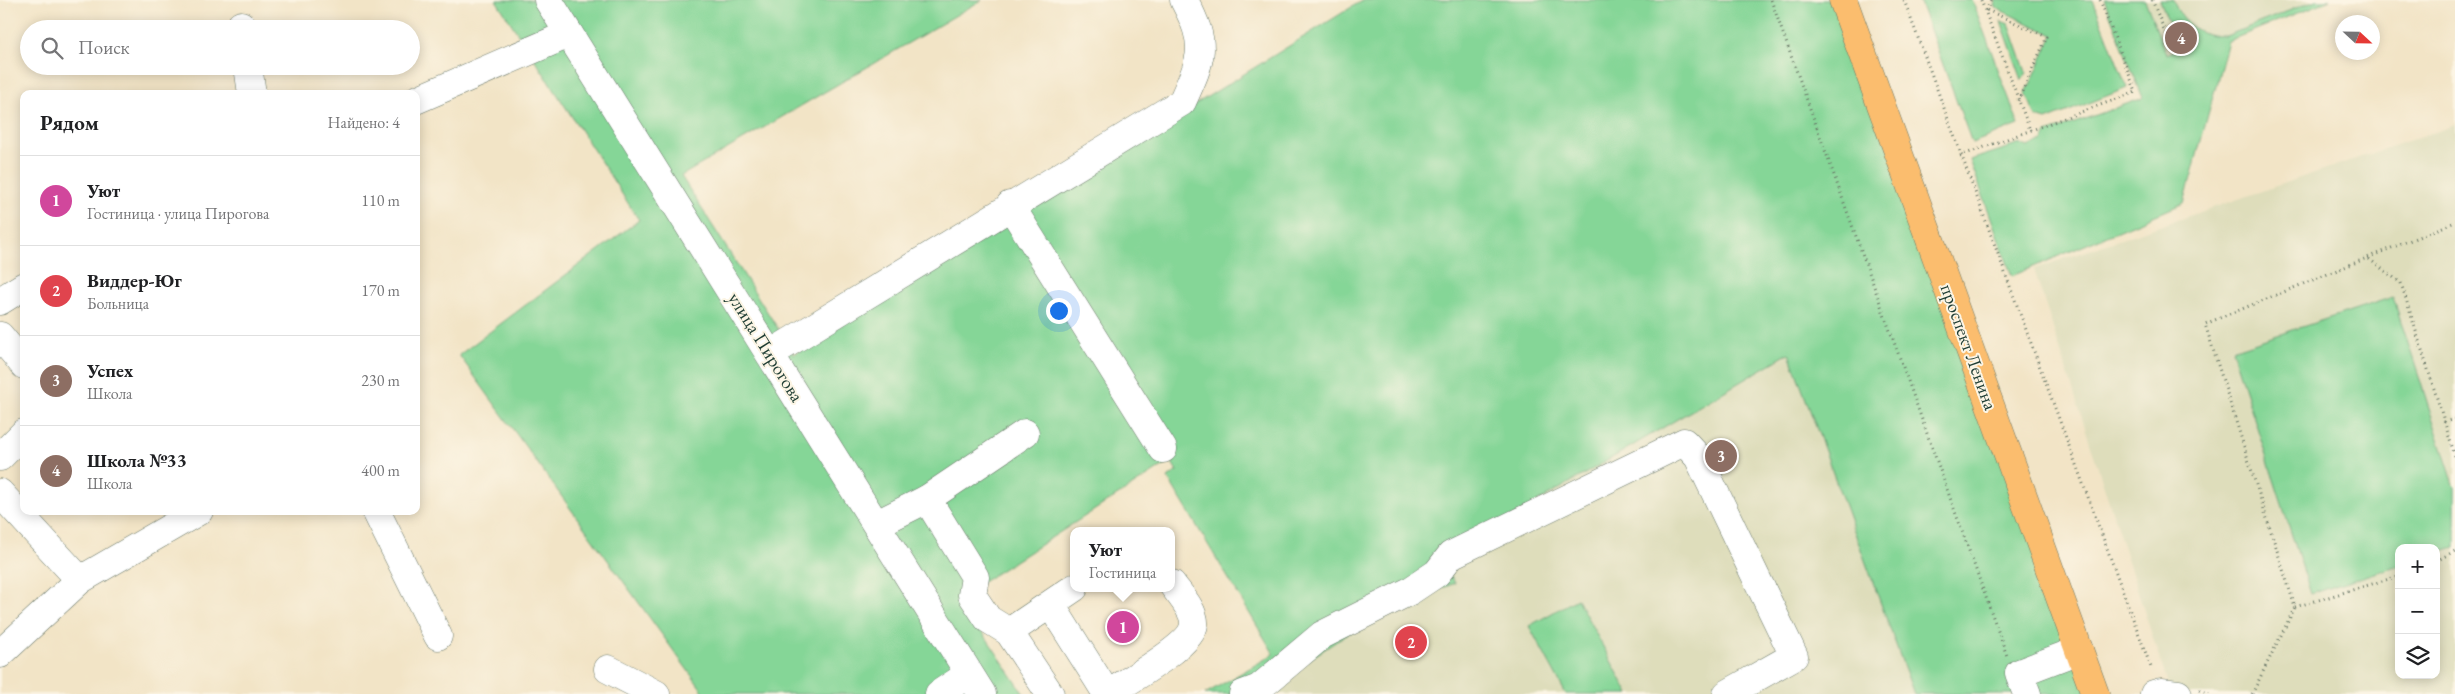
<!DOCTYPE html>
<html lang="ru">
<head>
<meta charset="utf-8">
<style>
  body { margin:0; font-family:"EB Garamond",serif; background:#f6f6f6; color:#202124 }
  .controls { position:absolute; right:15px; bottom:15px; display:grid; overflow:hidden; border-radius:10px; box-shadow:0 2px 12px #0003 }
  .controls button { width:45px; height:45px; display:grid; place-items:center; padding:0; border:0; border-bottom:1px solid #e0e0e0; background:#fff; color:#202124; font:25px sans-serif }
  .compass { position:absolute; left:2335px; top:15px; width:45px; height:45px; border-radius:50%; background:#fff; box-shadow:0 2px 12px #0003; rotate:112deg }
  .you { position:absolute; left:1058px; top:310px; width:18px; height:18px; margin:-12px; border:4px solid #fff; border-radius:50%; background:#1a73e8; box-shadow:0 0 0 8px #1a73e833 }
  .badge { display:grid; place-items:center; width:32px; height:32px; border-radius:50%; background:#db2777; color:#fff; font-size:16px; font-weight:700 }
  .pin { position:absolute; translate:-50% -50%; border:2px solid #fff; box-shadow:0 1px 5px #0006 }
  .popup { position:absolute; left:1070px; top:527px; width:105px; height:65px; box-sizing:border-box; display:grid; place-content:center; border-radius:10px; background:#fff; filter:drop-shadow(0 1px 4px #0005); font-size:16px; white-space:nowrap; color:#757577 }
  .popup b { font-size:19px; color:#202124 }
  .popup::after { content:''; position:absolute; left:50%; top:100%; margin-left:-10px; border:10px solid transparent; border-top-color:#fff }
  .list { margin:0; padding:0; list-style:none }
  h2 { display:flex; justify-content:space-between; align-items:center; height:65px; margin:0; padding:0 20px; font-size:21px }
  h2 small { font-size:16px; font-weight:400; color:#757577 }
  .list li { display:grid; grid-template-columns:32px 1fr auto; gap:15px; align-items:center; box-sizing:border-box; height:90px; padding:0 20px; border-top:1px solid #e0e0e0 }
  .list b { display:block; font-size:19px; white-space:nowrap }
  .list p { margin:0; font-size:16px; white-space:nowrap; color:#757577 }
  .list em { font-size:16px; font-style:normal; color:#757577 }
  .icon { flex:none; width:28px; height:28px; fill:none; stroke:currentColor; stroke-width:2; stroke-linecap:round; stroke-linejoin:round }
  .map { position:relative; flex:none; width:2455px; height:694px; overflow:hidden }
  .search { position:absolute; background:#fff; box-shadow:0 2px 12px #0003; left:20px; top:20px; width:400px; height:55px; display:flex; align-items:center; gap:12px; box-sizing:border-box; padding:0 18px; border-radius:28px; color:#757577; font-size:19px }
  .panel { position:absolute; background:#fff; box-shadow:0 2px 12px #0003; left:20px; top:90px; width:400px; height:425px; border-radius:10px }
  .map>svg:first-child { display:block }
</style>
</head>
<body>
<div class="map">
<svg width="2455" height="694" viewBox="0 0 2455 694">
  <rect width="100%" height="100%" fill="#fcf5e5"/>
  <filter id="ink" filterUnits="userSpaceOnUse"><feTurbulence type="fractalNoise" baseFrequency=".02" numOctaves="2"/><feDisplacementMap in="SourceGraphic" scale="10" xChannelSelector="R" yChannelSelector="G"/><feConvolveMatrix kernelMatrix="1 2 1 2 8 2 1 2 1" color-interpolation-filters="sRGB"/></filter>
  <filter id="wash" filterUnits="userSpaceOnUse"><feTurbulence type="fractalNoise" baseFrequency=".0096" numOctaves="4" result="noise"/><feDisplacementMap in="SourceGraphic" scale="20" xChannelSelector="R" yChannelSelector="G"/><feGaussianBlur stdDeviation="1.12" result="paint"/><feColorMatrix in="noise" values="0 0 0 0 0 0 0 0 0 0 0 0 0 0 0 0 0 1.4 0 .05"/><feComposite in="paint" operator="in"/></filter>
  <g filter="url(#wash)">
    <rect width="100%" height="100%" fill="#f2e4c6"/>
    <g fill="#deddbb" fill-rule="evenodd">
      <path d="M 2112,0 L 2330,0 L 2141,75 Z"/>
      <path d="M 2455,125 L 2455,694 L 2171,694 L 2034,269 ZM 2399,548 L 2436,548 L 2436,675 L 2399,675 Z"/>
      <path d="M 1789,352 L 1914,694 L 1272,694 L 1288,673 L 1381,612 L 1455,583 L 1441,559 Z"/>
    </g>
    <g fill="#85d697" stroke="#528a66">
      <path d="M 496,0 L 982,0 L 681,176 L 794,354 L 1363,0 L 1843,0 L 2095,694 L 1914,694 L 1789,353 L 1441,559 L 1455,583 L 1381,612 L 1288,673 L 1272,694 L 1205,694 L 1274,654 L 1168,478 L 1177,471 L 1171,461 L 959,597 L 1024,694 L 705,694 L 459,355 L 639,220 Z"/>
      <path d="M 1919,0 L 1972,0 L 2019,125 L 1972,143 Z"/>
      <path d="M 1996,0 L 2093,0 L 2127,88 L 2046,120 L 2036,117 L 2026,93 L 2053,35 L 1996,8 L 1994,4 Z"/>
      <path d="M 2104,0 L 2145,0 L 2166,54 L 2179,48 L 2160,0 L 2173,0 C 2182,24 2200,37 2226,36 L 2316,0 L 2330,0 L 2228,41 L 2184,203 L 2012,276 L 1970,160 L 2020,144 L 2028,147 L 2043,141 L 2047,133 L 2143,98 Z"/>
      <path d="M 2001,21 L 2009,24 L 2026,72 L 2022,80 Z"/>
      <path d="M 2393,297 L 2455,488 L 2455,547 L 2436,553 L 2436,548 L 2399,548 L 2399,565 L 2311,594 L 2232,350 Z"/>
      <path d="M 1577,599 L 1629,694 L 1566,694 L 1529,626 Z"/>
    </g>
  </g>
  <g filter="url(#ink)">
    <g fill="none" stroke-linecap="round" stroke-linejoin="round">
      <defs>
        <g id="minor">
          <path d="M 548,0 L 982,694"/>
          <path d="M 241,25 L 242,29"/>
          <path d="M 248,66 L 252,94"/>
          <path d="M 416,100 L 569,34"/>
          <path d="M 1010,205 L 1163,449"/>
          <path d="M 0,301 L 24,286"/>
          <path d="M 0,336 L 24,365"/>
          <path d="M 770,354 L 1182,102 C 1203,56 1208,46 1184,0"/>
          <path d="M 0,457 L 24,433"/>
          <path d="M 0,493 L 80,580"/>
          <path d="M 927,499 L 975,577 L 972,595 L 988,619 L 1009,632 L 1050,694"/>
          <path d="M 376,511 L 438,636"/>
          <path d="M 877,524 L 927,499 L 1025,433"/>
          <path d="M 1051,605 L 1107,694"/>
          <path d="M 1009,632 L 1074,588"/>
          <path d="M 0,654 L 80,580 L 199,511"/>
          <path d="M 608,669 L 656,694"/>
          <path d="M 939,694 L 969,674"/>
          <path d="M 1108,694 C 1126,682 1193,645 1194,624 C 1195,611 1179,594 1172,584"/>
          <path d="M 1243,694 L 1259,688 L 1322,635 L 1410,591 L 1437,573 L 1451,555 L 1684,442 L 1698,457 L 1794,656 L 1727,694"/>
          <path d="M 2027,694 L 2019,673 L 2079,650"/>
          <path d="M 2154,694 L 2161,692 L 2178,694"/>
        </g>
        <path id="major" d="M 1843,0 L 2095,694"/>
      </defs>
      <use href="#minor" stroke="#697767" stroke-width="29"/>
      <use href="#major" stroke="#697767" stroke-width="29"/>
      <g stroke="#697767" stroke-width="3" stroke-dasharray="1 4" stroke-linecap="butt">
        <path d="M 1771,0 L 2007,656"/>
        <path d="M 1904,0 L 2152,670"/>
        <path d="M 1981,0 L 2030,130"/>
        <path d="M 2152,0 L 2172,49"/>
        <path d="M 1987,10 L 2047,37 L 2018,101"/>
        <path d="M 1986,11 L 1991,0"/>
        <path d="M 1960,156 L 2136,92 L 2100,0"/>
        <path d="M 2369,259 L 2401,283 L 2455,456"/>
        <path d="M 2444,422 L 2455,419"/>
        <path d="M 2436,561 L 2455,551"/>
        <path d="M 2295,607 L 2399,576"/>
        <path d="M 2199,690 L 2209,694"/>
        <path d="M 2252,694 L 2295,607 L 2205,324 L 2455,222"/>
      </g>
      <use href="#minor" stroke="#fff" stroke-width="28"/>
      <use href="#major" stroke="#fbbd6e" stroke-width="28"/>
    </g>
  </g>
  <g text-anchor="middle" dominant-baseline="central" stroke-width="4" stroke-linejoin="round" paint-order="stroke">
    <g font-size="19" fill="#1f3d34" stroke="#fcf5e5">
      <text transform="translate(766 347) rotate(58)">улица Пирогова</text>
      <text transform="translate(1969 347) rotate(70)">проспект Ленина</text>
    </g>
  </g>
</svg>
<div class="controls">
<button>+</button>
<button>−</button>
<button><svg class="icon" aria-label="layers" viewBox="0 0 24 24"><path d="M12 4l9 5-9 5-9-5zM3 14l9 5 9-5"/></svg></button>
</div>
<svg class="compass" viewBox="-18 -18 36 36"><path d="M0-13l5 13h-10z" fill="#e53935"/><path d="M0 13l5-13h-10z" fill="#757577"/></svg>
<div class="you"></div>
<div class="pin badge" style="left:1123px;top:627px;background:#d1479c">1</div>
<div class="popup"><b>Уют</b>Гостиница</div>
<div class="pin badge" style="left:1411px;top:642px;background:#e0444e">2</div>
<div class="pin badge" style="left:1721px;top:456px;background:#8d6e63">3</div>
<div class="pin badge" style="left:2181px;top:38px;background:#8d6e63">4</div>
<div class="search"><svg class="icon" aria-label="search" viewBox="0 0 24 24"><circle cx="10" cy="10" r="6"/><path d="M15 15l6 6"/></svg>Поиск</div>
<section class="panel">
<h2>Рядом<small>Найдено: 4</small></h2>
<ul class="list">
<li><span class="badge" style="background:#d1479c">1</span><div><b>Уют</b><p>Гостиница · улица Пирогова</p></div><em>110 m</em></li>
<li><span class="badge" style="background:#e0444e">2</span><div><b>Виддер-Юг</b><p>Больница</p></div><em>170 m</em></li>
<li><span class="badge" style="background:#8d6e63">3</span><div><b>Успех</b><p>Школа</p></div><em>230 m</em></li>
<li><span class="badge" style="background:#8d6e63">4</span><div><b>Школа №33</b><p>Школа</p></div><em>400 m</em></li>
</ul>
</section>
</div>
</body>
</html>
